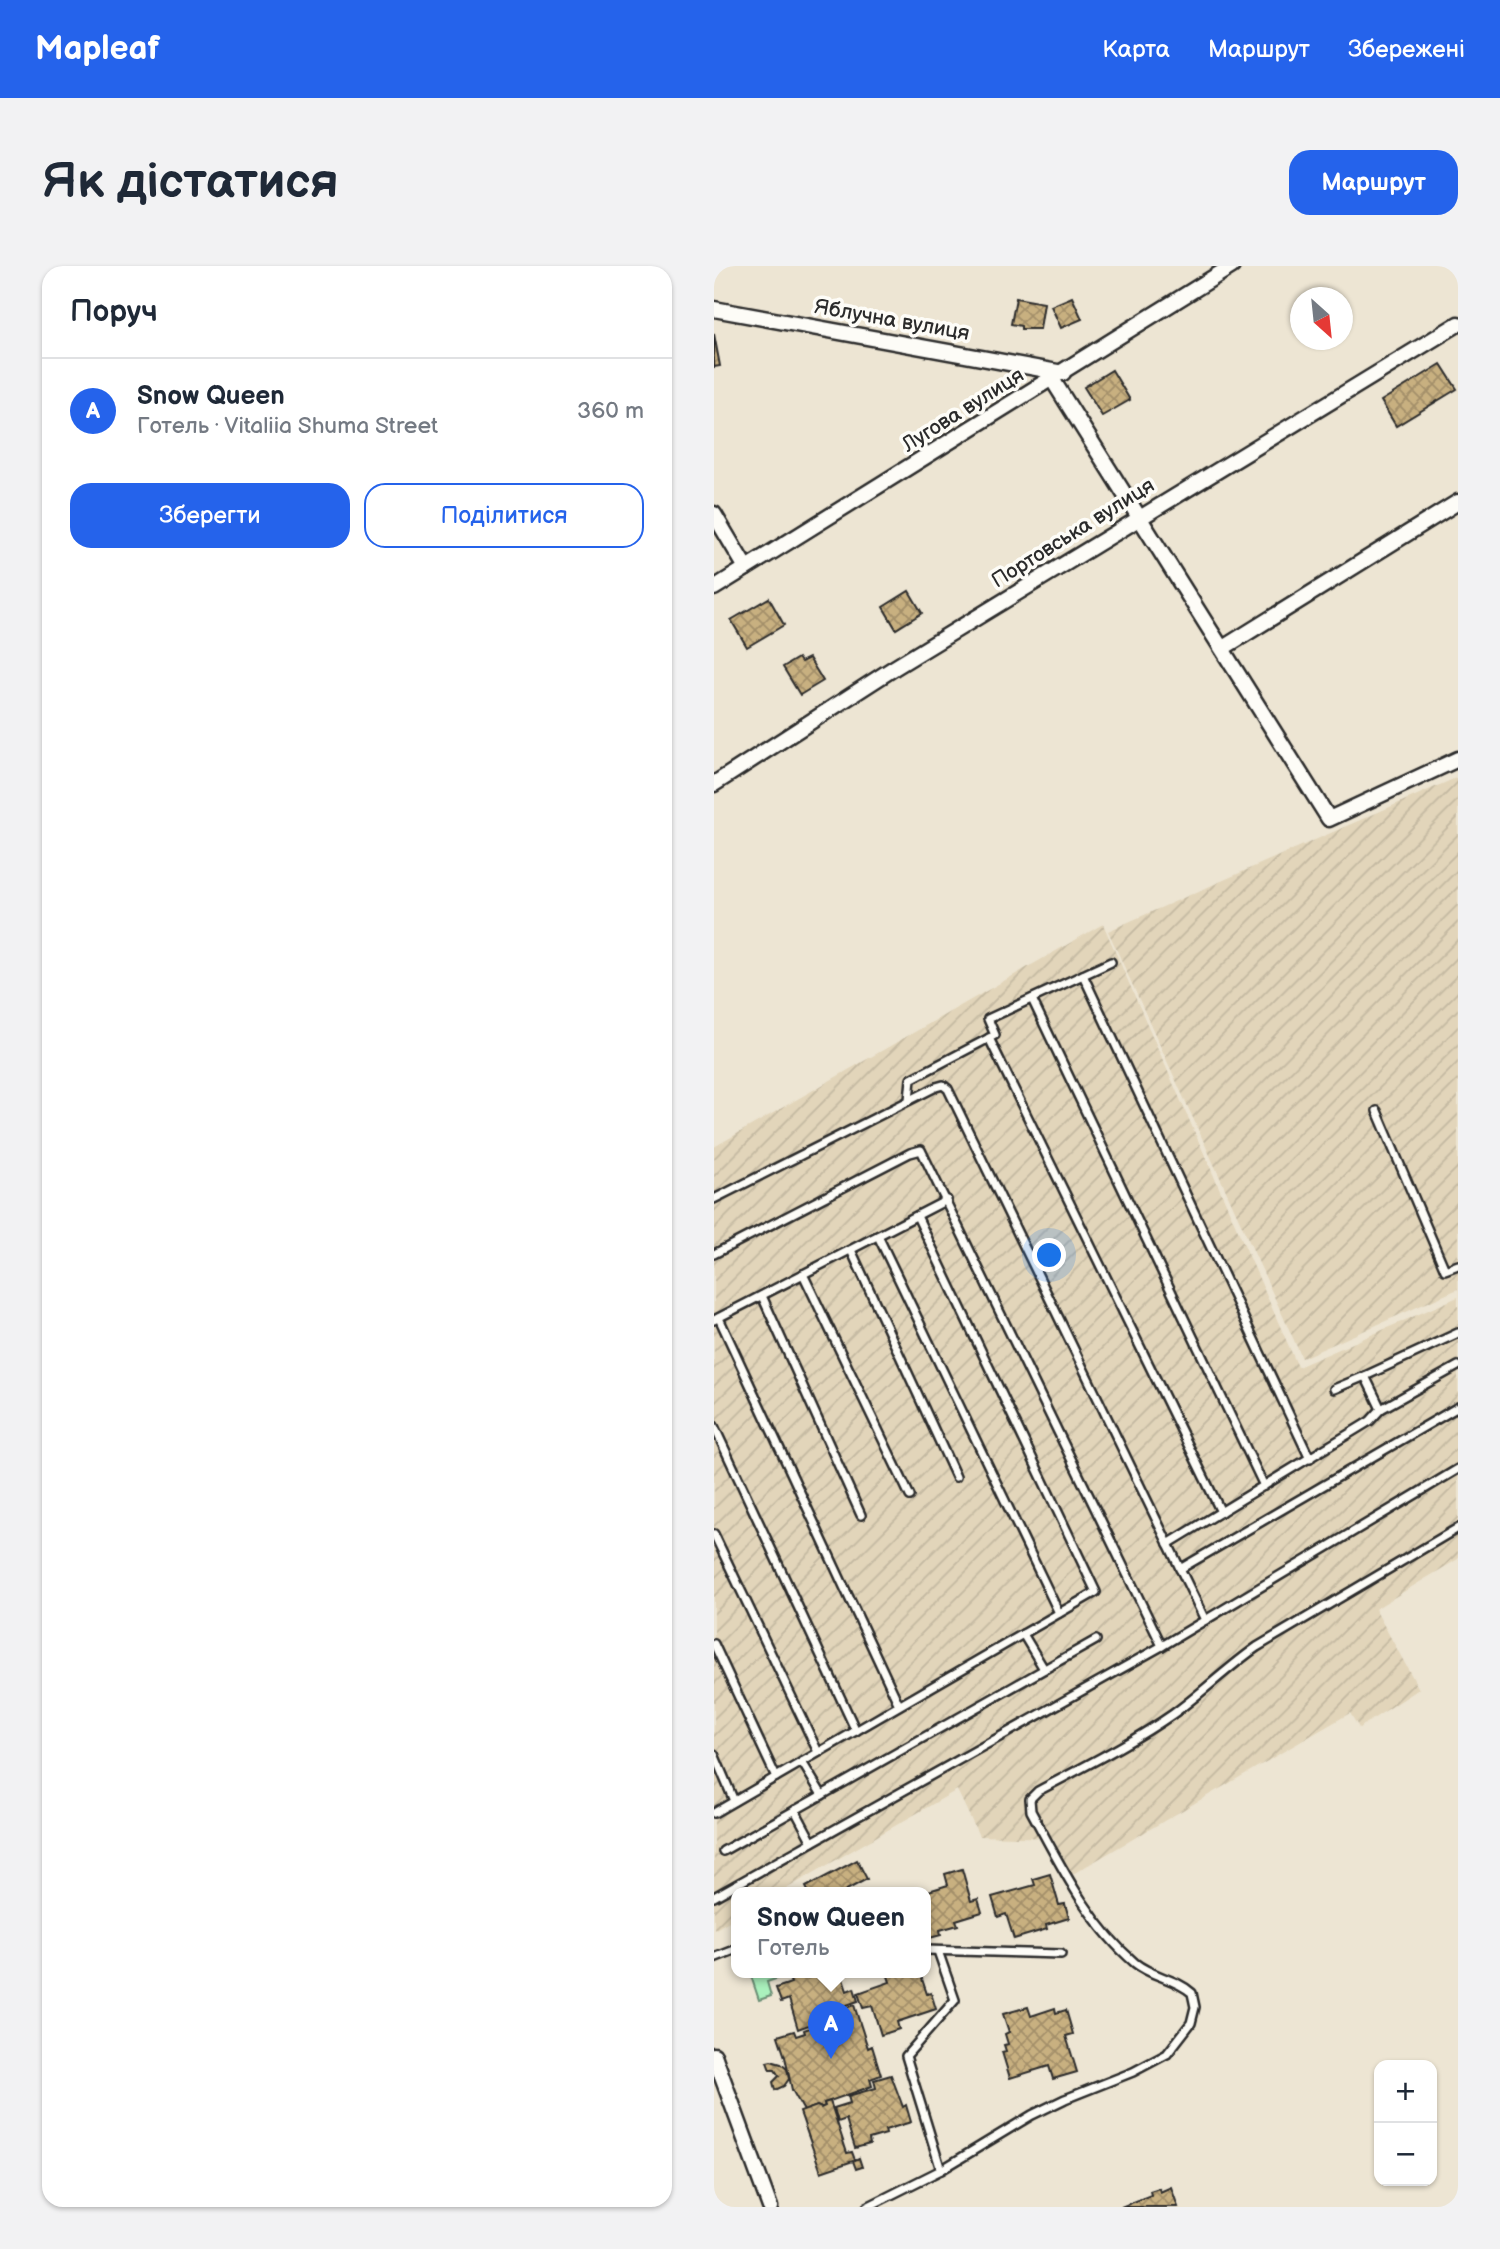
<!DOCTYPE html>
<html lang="uk">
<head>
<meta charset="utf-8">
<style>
  body { margin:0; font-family:"Balsamiq Sans",sans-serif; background:#f2f2f3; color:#1f2937 }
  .controls { position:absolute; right:21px; bottom:21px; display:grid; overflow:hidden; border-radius:14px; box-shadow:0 2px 5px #0004 }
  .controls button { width:63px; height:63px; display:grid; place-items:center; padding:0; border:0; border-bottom:2px solid #e0e1e3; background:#fff; color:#1f2937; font:35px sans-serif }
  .compass { position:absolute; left:576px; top:21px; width:63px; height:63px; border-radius:50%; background:#fff; box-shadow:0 2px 5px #0004; rotate:153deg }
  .you { position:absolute; left:336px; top:990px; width:24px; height:24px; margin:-18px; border:5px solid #fff; border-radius:50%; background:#1a73e8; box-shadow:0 0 0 10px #1a73e833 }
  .badge { display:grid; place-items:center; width:46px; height:46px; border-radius:50%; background:#2563eb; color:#fff; font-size:23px; font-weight:700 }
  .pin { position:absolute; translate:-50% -58px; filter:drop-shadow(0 2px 4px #0008) }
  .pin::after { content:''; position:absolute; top:37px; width:24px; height:21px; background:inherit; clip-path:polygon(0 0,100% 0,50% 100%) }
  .popup { position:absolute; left:17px; top:1621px; width:200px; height:91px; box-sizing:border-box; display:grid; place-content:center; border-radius:14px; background:#fff; filter:drop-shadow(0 2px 5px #0005); font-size:23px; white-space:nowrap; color:#747a83 }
  .popup b { font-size:26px; color:#1f2937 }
  .popup::after { content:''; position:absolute; left:50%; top:100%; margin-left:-14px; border:14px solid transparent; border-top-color:#fff }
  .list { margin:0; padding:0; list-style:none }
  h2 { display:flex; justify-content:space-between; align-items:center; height:91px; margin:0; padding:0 28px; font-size:30px }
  h2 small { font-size:23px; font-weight:400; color:#747a83 }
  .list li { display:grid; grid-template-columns:46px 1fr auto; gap:21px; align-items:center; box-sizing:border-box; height:105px; padding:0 28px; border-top:2px solid #e0e1e3 }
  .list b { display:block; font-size:26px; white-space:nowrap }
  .list p { margin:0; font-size:23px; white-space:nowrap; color:#747a83 }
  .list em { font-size:23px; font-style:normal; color:#747a83 }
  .actions { display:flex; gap:14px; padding:21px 28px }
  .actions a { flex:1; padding:16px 0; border:2px solid #2563eb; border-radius:21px; text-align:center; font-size:24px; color:#2563eb }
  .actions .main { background:#2563eb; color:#fff }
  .map { position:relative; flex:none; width:744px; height:1941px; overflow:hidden; border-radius:21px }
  header { display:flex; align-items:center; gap:42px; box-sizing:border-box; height:98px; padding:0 35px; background:#2563eb; color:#fff }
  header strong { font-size:33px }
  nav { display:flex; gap:38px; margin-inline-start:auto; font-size:24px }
  .intro { display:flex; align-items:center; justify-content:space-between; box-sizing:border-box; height:168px; padding:0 42px }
  h1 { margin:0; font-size:49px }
  .button { padding:18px 32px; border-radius:21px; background:#2563eb; color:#fff; font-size:24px; font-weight:700 }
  main { display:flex; gap:42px; padding:0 42px }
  aside { flex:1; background:#fff; border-radius:21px; box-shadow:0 2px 5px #0004 }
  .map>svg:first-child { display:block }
</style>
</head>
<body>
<header>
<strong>Mapleaf</strong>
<nav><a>Карта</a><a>Маршрут</a><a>Збережені</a></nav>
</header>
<div class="intro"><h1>Як дістатися</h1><a class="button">Маршрут</a></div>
<main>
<aside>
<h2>Поруч<small></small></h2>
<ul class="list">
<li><span class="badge">A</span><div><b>Snow Queen</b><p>Готель · Vitaliia Shuma Street</p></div><em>360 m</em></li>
</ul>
<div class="actions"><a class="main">Зберегти</a><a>Поділитися</a></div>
</aside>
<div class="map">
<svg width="744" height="1941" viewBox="0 0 744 1941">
  <defs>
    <pattern id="industrial-furrows" width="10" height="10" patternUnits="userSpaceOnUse" patternTransform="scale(1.75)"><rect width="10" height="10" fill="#e2d5ba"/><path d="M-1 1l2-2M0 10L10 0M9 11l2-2" fill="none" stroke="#c2b7a0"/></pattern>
    <pattern id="building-cross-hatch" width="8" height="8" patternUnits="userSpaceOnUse" patternTransform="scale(1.75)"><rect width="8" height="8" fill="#c8b080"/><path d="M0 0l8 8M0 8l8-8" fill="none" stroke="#a38f69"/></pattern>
  </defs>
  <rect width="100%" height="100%" fill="#ede5d3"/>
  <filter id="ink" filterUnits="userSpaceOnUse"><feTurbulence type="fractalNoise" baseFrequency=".0143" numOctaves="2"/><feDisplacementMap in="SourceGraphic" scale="14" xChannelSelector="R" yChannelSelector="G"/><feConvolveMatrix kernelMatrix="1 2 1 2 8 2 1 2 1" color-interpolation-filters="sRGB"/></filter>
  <g filter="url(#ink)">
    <g fill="url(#industrial-furrows)">
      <path d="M 744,511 L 744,1023 L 588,1092 L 394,665 Z"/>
      <path d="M 389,658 L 584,1101 L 744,1031 L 744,1293 L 661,1343 L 705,1423 L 645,1462 L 636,1447 L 357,1609 L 339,1572 L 265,1570 L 243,1524 L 65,1627 L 23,1627 L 22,1651 L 0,1664 L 0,881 Z"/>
    </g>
    <path fill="#aaf1bd" stroke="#6a8e74" stroke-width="2" d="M 36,1707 L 76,1707 L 76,1708 L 53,1716 L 57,1730 L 45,1734 Z"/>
    <g fill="url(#building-cross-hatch)" stroke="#2b2b2b" stroke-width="2">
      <path d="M 358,31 L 368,53 L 347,62 L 337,40 Z"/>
      <path d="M 302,32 L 330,37 L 326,63 L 307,63 L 307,60 L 297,58 Z"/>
      <path d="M 0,68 L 6,100 L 0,101 Z"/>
      <path d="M 727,98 L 743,123 L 682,160 L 667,135 Z"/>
      <path d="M 398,104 L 416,134 L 388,150 L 370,121 Z"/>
      <path d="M 195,325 L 208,347 L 182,363 L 169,341 Z"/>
      <path d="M 55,332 L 70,359 L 33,381 L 17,354 Z"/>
      <path d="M 84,392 L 87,396 L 95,392 L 109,415 L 86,429 L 69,401 Z"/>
      <path d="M 143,1594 L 153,1613 L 127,1627 L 95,1627 L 92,1621 Z"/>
      <path d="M 248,1603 L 257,1635 L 264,1633 L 268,1646 L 242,1654 L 244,1659 L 226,1664 L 227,1669 L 212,1673 L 212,1627 L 208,1627 L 234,1619 L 231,1608 Z"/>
      <path d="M 336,1608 L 345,1639 L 351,1638 L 355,1652 L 332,1659 L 333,1663 L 300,1673 L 292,1648 L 284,1651 L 278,1631 L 321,1619 L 319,1613 Z"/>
      <path d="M 89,1707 L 93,1707 L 94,1712 L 108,1707 L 127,1707 L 133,1725 L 140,1722 L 144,1735 L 101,1750 L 103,1756 L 84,1763 L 75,1733 L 67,1736 L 62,1722 L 77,1717 L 75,1712 Z"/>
      <path d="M 182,1707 L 206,1707 L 213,1728 L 217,1727 L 222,1743 L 183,1756 L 185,1763 L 167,1769 L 158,1740 L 149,1742 L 144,1727 L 176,1716 L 174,1710 Z"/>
      <path d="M 140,1739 L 154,1782 L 158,1780 L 167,1809 L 156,1813 L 158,1820 L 110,1837 L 111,1840 L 107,1842 L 103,1840 L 90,1845 L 78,1824 L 71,1791 L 64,1770 L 80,1765 L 82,1770 L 91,1767 L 90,1764 L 104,1759 L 101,1753 Z"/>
      <path d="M 314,1741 L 317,1750 L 341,1742 L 342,1747 L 352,1744 L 359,1768 L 352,1770 L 363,1806 L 339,1813 L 335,1800 L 296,1812 L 288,1786 L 292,1785 L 290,1779 L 294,1778 L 291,1768 L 295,1766 L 289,1748 Z"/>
      <path d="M 57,1795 L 67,1798 L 73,1803 L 75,1813 L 70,1820 L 61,1824 L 59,1816 L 65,1810 L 61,1804 L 56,1804 L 53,1796 Z"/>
      <path d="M 177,1809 L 189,1841 L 192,1839 L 197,1856 L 171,1864 L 172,1868 L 155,1873 L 156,1878 L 141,1882 L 132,1853 L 124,1856 L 120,1842 L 136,1837 L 134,1830 L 162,1822 L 160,1814 Z"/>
      <path d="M 116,1835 L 133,1887 L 138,1886 L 141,1894 L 145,1892 L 148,1901 L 142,1903 L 139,1895 L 107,1906 L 86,1846 L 103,1840 L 107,1842 L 111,1840 L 110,1837 Z"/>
      <path d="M 457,1921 L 464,1941 L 407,1941 L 437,1929 L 436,1925 L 445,1922 L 446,1926 Z"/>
    </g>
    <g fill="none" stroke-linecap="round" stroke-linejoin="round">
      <defs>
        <g id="lane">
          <path d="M 369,709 L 596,1193"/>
          <path d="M 318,733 L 550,1220"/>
          <path d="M 275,772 L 507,1246"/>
          <path d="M 195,834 L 197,813 L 281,769 L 274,753 L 397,696"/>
          <path d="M 663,845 L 731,1004 L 744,999"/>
          <path d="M 0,933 L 222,821 L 229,819 L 234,823 L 491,1354"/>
          <path d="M 203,950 L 382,1326 L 309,1368 L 330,1403"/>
          <path d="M 164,970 L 345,1347"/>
          <path d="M 137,984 L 242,1211"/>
          <path d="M 0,988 L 196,887 L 207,884 L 448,1380"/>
          <path d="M 89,1008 L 196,1230"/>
          <path d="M 48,1030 L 147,1249"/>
          <path d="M 5,1052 L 185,1439"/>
          <path d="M 0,1054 L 233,934"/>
          <path d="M 651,1110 L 744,1067"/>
          <path d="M 667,1143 L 744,1100"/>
          <path d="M 0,1160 L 142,1465"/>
          <path d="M 0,1268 L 104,1486"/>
          <path d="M 454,1278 L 656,1155 L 667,1143 L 651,1110 L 620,1123"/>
          <path d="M 466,1303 L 744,1141"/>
          <path d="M 0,1378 L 62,1511"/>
          <path d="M 0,1488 L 20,1535"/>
          <path d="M 88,1496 L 108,1529"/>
          <path d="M 81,1544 L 98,1576"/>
          <path d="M 0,1547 L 309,1368"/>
          <path d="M 9,1585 L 382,1374"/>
          <path d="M 0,1631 L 448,1380 L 744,1203"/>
          <path d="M 212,1684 L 347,1688"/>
          <path d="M 224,1685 L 241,1734 L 192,1790 L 227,1904"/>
          <path d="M 0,1692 L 23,1683"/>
          <path d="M 153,1941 L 227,1904 L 318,1849 L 351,1833 L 419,1806 L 453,1788 L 477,1757 L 481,1741 L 478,1727 C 461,1712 438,1711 421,1697 C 374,1657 346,1598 317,1545 L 316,1533 L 324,1525 C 369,1501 416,1478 459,1448 C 488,1427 513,1402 543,1381 L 744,1262"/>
        </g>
        <g id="street">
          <path d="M 0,43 L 349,107"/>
          <path d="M 338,113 L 615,553 L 744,493"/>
          <path d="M 0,248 L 32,302"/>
          <path d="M 0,322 L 518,0"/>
          <path d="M 509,382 L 744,236"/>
          <path d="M 0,518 L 180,402 L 744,58"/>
          <path d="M 0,1789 L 56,1941"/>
        </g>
      </defs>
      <use href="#lane" stroke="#2b2b2b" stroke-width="12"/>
      <use href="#street" stroke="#2b2b2b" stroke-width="19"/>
      <use href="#lane" stroke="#fdfcf7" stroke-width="7"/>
      <use href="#street" stroke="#fdfcf7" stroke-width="14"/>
    </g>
  </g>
  <g text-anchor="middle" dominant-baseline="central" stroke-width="7" stroke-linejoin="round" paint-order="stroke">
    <g font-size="21" fill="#2b2b2b" stroke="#fdfcf7">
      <text transform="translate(178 54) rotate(10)">Яблучна вулиця</text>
      <text transform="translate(249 144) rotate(-32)">Лугова вулиця</text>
      <text transform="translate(359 267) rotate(-32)">Портовська вулиця</text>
    </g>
  </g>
</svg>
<div class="controls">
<button>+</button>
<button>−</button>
</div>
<svg class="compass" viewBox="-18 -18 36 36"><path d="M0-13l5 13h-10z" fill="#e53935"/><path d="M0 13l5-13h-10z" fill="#747a83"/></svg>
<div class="you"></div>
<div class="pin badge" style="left:117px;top:1793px">A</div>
<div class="popup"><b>Snow Queen</b>Готель</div>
</div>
</main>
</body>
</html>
